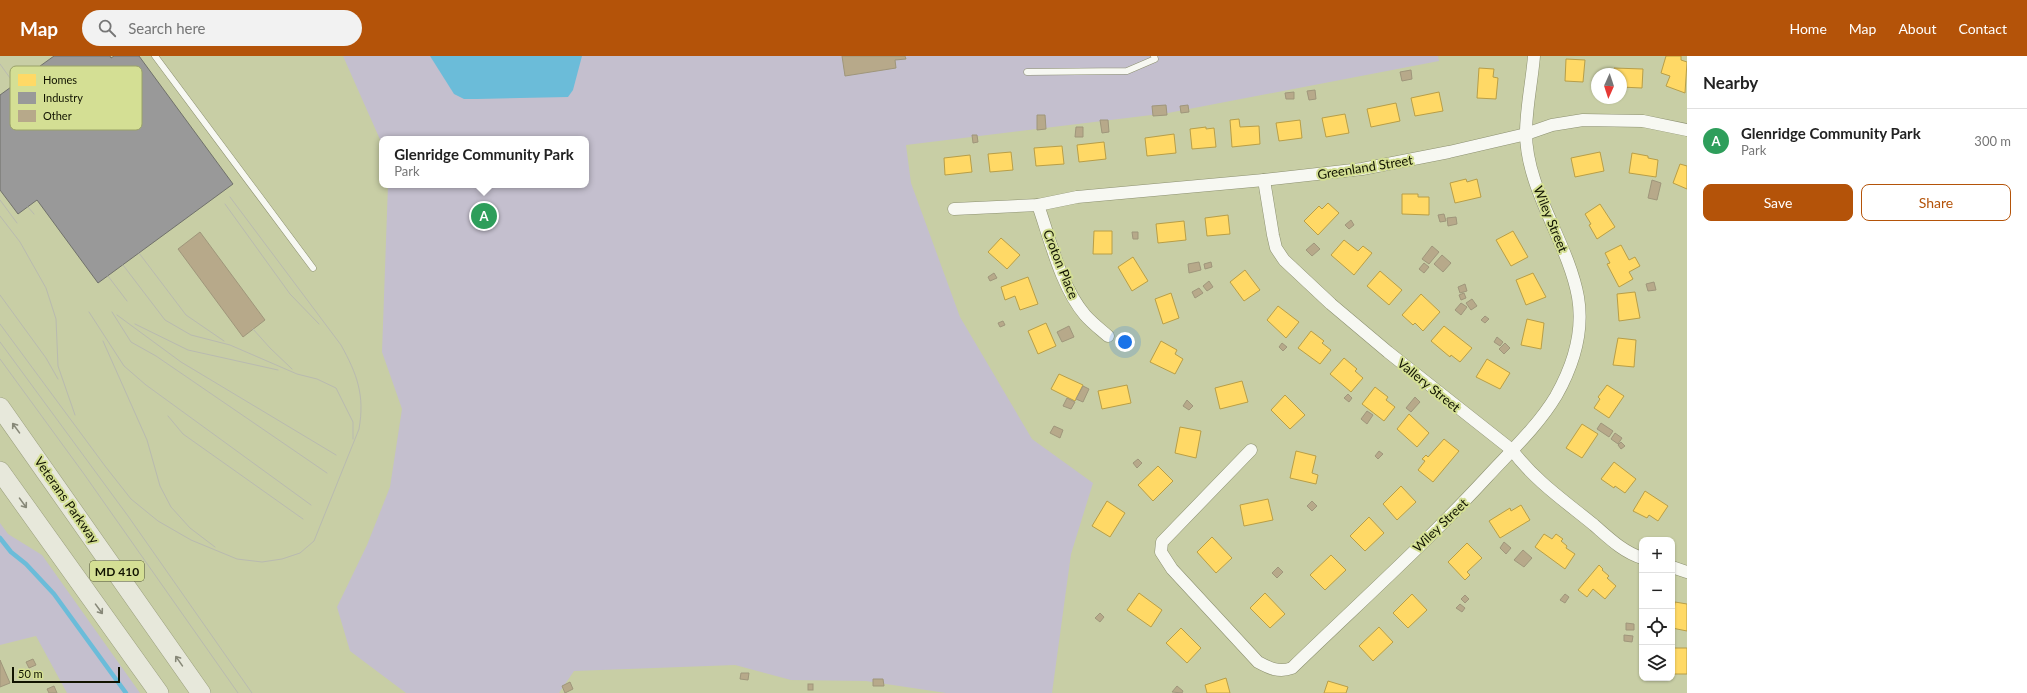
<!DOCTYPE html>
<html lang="en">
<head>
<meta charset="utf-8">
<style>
  body { margin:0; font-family:Lato,sans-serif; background:#f2f2f2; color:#222 }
  .controls { position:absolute; right:12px; bottom:12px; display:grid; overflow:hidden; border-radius:8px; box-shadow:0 1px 3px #0004 }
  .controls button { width:36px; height:36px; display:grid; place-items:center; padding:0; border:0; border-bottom:1px solid #e0e0e0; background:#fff; color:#222; font:20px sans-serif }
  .compass { position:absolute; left:1591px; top:12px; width:36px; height:36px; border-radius:50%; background:#fff; box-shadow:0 1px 3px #0004; rotate:183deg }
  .scale { position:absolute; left:12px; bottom:10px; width:108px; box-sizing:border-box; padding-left:4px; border:2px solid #111300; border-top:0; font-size:11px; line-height:14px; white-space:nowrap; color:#111300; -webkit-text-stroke:3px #d4df94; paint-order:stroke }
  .you { position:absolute; left:1125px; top:286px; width:14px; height:14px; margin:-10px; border:3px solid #fff; border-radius:50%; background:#1a73e8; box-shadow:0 0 0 6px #1a73e833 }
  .badge { display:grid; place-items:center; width:26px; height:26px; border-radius:50%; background:#b45309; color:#fff; font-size:13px; font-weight:700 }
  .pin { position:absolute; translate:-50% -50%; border:2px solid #fff; box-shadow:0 1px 4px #0006 }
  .popup { position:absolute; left:379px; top:80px; width:210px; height:52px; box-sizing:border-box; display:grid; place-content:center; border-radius:8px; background:#fff; filter:drop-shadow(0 1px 3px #0005); font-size:13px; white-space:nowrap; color:#767676 }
  .popup b { font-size:15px; color:#222 }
  .popup::after { content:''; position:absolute; left:50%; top:100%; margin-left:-8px; border:8px solid transparent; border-top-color:#fff }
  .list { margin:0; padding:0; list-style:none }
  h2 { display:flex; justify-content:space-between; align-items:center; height:52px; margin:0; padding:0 16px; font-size:17px }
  h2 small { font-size:13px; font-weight:400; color:#767676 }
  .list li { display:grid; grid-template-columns:26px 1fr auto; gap:12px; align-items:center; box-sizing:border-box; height:64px; padding:0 16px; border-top:1px solid #e0e0e0 }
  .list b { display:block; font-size:15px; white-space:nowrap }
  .list p { margin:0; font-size:13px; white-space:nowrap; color:#767676 }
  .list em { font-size:13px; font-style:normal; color:#767676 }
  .actions { display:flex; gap:8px; padding:12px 16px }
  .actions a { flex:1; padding:9px 0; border:1px solid #b45309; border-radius:8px; text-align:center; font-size:14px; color:#b45309 }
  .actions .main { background:#b45309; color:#fff }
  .icon { flex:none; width:22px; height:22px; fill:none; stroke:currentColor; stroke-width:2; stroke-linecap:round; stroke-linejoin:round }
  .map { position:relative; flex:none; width:1687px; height:637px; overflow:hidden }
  header { display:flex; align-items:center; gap:24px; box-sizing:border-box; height:56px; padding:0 20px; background:#b45309; color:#fff }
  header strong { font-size:19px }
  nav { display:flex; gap:22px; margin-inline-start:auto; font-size:14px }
  .search { width:280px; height:36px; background:#f2f2f2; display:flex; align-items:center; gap:10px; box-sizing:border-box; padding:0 14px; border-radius:22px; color:#767676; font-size:15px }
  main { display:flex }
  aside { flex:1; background:#fff }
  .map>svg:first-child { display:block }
</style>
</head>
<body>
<header>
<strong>Map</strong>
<div class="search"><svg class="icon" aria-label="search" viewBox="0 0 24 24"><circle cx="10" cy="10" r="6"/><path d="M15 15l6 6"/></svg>Search here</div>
<nav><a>Home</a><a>Map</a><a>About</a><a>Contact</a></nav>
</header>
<main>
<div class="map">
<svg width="1687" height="637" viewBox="0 0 1687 637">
  <rect width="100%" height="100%" fill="#c8cea5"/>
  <g fill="#c4bfce">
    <path d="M 343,0 L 1438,0 L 1439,5 L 1168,57 L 906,89 L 911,127 L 960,261 L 1032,383 L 1093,427 L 1071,498 L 1052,637 L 946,637 L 866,625 L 791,624 L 735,609 L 574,615 L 559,637 L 406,637 L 350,595 L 337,551 L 367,489 L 390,431 L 402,353 L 382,296 L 388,129 L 586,129 L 586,83 L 382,83 L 382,88 Z"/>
    <path d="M 0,467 L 8,478 L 42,499 L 140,637 L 67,637 L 36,580 L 0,589 Z"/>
  </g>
  <path fill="#6bbcd9" d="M 430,0 L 582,0 L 573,34 L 568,41 L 477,43 L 464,43 L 454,38 Z"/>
  <g fill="#ffd966" stroke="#b89e47">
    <path d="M 1666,0 L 1681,0 L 1681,4 L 1687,6 L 1685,37 L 1666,30 L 1670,20 L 1661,17 Z"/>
    <path d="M 1566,3 L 1585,4 L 1583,26 L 1565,25 Z"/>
    <path d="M 1479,12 L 1494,13 L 1493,21 L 1498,22 L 1496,43 L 1477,42 Z"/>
    <path d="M 1614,12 L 1643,13 L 1642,32 L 1621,31 L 1621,18 L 1614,18 Z"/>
    <path d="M 1439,36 L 1443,55 L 1415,60 L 1411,42 Z"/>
    <path d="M 1396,47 L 1400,65 L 1371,71 L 1367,53 Z"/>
    <path d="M 1345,58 L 1349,77 L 1326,81 L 1322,62 Z"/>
    <path d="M 1239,63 L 1240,71 L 1259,70 L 1260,88 L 1232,91 L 1230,64 Z"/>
    <path d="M 1300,64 L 1302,82 L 1279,85 L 1276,67 Z"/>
    <path d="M 1206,71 L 1206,73 L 1214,72 L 1216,91 L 1192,93 L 1190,73 Z"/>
    <path d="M 1174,78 L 1176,97 L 1147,100 L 1145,82 Z"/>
    <path d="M 1104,86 L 1106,103 L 1079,106 L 1077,89 Z"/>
    <path d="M 1062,90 L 1064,108 L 1036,110 L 1034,92 Z"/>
    <path d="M 1011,96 L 1013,114 L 990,116 L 988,98 Z"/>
    <path d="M 1600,96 L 1604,115 L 1575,121 L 1571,102 Z"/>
    <path d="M 1632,97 L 1648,100 L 1648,102 L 1658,104 L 1656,121 L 1629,117 Z"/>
    <path d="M 970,99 L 972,116 L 945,119 L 944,102 Z"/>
    <path d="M 1680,108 L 1687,110 L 1687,133 L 1673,127 Z"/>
    <path d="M 1466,123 L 1467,126 L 1477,123 L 1481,141 L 1455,147 L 1450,127 Z"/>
    <path d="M 1402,138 L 1418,138 L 1418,141 L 1429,141 L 1429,159 L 1402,158 Z"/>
    <path d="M 1328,147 L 1339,157 L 1318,179 L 1304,165 L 1319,150 L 1322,153 Z"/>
    <path d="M 1600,148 L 1615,171 L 1597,183 L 1589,169 L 1591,168 L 1585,158 Z"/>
    <path d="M 1228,159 L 1230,178 L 1207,180 L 1205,162 Z"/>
    <path d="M 1184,165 L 1186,184 L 1158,187 L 1156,168 Z"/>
    <path d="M 1094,175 L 1112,175 L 1112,198 L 1093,198 Z"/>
    <path d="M 1513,175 L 1528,201 L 1511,210 L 1496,184 Z"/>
    <path d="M 1001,182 L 1020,199 L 1007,213 L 988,196 Z"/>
    <path d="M 1344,184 L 1358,195 L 1363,190 L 1372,197 L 1354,219 L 1331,199 Z"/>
    <path d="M 1621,189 L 1629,204 L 1635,201 L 1640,210 L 1629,216 L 1633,223 L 1619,231 L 1607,208 L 1610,207 L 1605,197 Z"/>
    <path d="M 1133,201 L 1148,225 L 1132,235 L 1118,211 Z"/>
    <path d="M 1245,214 L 1260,234 L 1244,245 L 1230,226 Z"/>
    <path d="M 1380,215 L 1402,234 L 1389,249 L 1367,230 Z"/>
    <path d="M 1533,217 L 1546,241 L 1526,249 L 1516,224 Z"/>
    <path d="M 1028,221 L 1038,248 L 1020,254 L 1015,240 L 1005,244 L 1001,231 Z"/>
    <path d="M 1635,236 L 1640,262 L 1619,265 L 1617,238 Z"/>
    <path d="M 1171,237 L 1179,262 L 1163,268 L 1155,243 Z"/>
    <path d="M 1421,238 L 1440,256 L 1423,275 L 1415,267 L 1413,269 L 1402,259 Z"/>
    <path d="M 1278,250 L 1299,266 L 1286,282 L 1267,264 Z"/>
    <path d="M 1527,263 L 1544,267 L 1541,293 L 1521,289 Z"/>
    <path d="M 1046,267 L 1056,290 L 1038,298 L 1028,275 Z"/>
    <path d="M 1444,270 L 1472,292 L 1460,306 L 1451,299 L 1450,301 L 1431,285 Z"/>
    <path d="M 1311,275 L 1324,285 L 1322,287 L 1331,294 L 1320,308 L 1298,292 Z"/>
    <path d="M 1618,282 L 1636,284 L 1634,311 L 1613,309 Z"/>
    <path d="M 1161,285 L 1177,294 L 1175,298 L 1183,303 L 1175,318 L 1150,306 Z"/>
    <path d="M 1344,302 L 1357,313 L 1355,315 L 1363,322 L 1351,336 L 1330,318 Z"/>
    <path d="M 1487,303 L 1510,317 L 1500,333 L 1476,321 Z"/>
    <path d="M 1059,318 L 1083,329 L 1075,345 L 1051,333 Z"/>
    <path d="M 1242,325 L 1248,346 L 1220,353 L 1215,332 Z"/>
    <path d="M 1127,329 L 1131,347 L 1102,353 L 1098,335 Z"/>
    <path d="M 1607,329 L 1624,340 L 1609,362 L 1594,352 L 1600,343 L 1598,341 Z"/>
    <path d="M 1375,331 L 1388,341 L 1386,344 L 1395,351 L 1384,365 L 1362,348 Z"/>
    <path d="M 1285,339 L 1305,359 L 1290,373 L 1271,354 Z"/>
    <path d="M 1409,358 L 1429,377 L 1417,391 L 1397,373 Z"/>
    <path d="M 1582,368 L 1598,378 L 1582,402 L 1566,392 Z"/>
    <path d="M 1180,371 L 1201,375 L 1196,402 L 1175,397 Z"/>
    <path d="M 1444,383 L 1459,395 L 1433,426 L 1418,414 L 1425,405 L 1422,403 L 1426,399 L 1428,401 Z"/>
    <path d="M 1296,395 L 1316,400 L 1312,417 L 1318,419 L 1316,428 L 1290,422 Z"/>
    <path d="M 1614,406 L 1636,423 L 1625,437 L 1615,430 L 1614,432 L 1601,423 Z"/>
    <path d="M 1158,410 L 1173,425 L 1153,445 L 1138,429 Z"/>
    <path d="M 1401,430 L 1416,446 L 1397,464 L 1383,448 Z"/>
    <path d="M 1645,435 L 1668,450 L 1658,465 L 1649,459 L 1647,462 L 1633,455 Z"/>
    <path d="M 1268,443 L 1273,464 L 1244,470 L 1240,449 Z"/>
    <path d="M 1107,445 L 1125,457 L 1110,481 L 1092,470 Z"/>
    <path d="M 1521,449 L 1530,464 L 1500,482 L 1489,465 L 1510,452 L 1511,455 Z"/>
    <path d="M 1369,461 L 1384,477 L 1365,495 L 1350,480 Z"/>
    <path d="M 1544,478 L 1552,483 L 1556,478 L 1563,483 L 1561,485 L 1567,490 L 1566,492 L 1575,498 L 1565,513 L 1535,491 Z"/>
    <path d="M 1212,481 L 1232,502 L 1216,517 L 1197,496 Z"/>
    <path d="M 1467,487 L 1482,502 L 1467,516 L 1470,519 L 1465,524 L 1448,506 Z"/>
    <path d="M 1331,499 L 1346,514 L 1325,534 L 1310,519 Z"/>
    <path d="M 1599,509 L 1603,513 L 1602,514 L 1609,520 L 1607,522 L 1616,530 L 1605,543 L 1593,533 L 1587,541 L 1578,534 Z"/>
    <path d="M 1139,537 L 1162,554 L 1151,571 L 1127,554 Z"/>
    <path d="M 1265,537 L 1285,558 L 1270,572 L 1250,552 Z"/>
    <path d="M 1412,538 L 1427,554 L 1408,572 L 1393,557 Z"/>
    <path d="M 1675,546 L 1687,548 L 1687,575 L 1672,572 Z"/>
    <path d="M 1379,571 L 1393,586 L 1373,605 L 1359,590 Z"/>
    <path d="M 1181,572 L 1201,592 L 1187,607 L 1166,587 Z"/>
    <path d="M 1673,592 L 1687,592 L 1687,618 L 1672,618 Z"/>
    <path d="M 1226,622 L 1230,637 L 1207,637 L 1205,629 Z"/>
    <path d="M 1328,625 L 1348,631 L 1346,637 L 1324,637 Z"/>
  </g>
  <path fill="#999" stroke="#70716b" d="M 54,0 L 110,0 L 111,2 L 114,0 L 139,0 L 233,128 L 98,227 L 37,144 L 18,158 L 0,134 L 0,39 Z"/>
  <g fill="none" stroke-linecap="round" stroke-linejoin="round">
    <path stroke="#6bbcd9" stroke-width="4.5" d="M 0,482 L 11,496 L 26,508 L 54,538 L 126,637"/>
  </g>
  <g fill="#b7a98a" stroke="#9f967b">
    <path d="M 842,0 L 905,0 L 906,3 L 895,4 L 896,12 L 845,20 Z"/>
    <path d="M 1411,14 L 1412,23 L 1402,25 L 1400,16 Z"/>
    <path d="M 1315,34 L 1316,43 L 1309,44 L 1307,35 Z"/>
    <path d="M 1294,36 L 1294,43 L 1286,43 L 1285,37 Z"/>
    <path d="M 1166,49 L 1167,59 L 1153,60 L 1152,50 Z"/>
    <path d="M 1188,49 L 1189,56 L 1181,57 L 1180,50 Z"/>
    <path d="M 1037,59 L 1045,59 L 1046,73 L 1037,74 Z"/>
    <path d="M 1100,64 L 1108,64 L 1109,76 L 1102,77 Z"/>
    <path d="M 1076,71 L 1083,71 L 1083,81 L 1075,81 Z"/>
    <path d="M 972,79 L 977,79 L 978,86 L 973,87 Z"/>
    <path d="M 1652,124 L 1661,127 L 1657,144 L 1648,142 Z"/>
    <path d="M 1444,158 L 1446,165 L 1440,166 L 1438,159 Z"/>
    <path d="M 1456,161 L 1457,168 L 1448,170 L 1447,162 Z"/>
    <path d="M 1351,164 L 1354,169 L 1349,173 L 1345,169 Z"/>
    <path d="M 200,176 L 265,264 L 243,281 L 178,193 Z"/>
    <path d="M 1132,176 L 1138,176 L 1138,183 L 1133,183 Z"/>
    <path d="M 1314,187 L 1320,193 L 1312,200 L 1306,194 Z"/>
    <path d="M 1432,190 L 1439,196 L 1429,208 L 1422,203 Z"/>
    <path d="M 1442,199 L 1451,207 L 1443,216 L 1434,208 Z"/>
    <path d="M 1199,206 L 1201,214 L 1189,217 L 1188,208 Z"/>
    <path d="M 1211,206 L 1212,211 L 1205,213 L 1204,208 Z"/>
    <path d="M 1424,207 L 1429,211 L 1424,217 L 1419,213 Z"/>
    <path d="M 994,217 L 997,222 L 990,225 L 988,221 Z"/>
    <path d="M 1209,225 L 1213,231 L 1207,235 L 1203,230 Z"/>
    <path d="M 1654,226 L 1656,234 L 1648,235 L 1646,228 Z"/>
    <path d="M 1465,228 L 1467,235 L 1460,237 L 1458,231 Z"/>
    <path d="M 1199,232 L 1203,237 L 1195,242 L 1192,236 Z"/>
    <path d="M 1464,237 L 1466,242 L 1461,244 L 1459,239 Z"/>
    <path d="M 1472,243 L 1477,250 L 1471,254 L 1466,247 Z"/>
    <path d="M 1461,247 L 1467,251 L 1461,259 L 1455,254 Z"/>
    <path d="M 1485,260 L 1489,263 L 1485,267 L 1481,264 Z"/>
    <path d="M 1003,265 L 1005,269 L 1000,271 L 998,267 Z"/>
    <path d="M 1069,270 L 1074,281 L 1062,286 L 1057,276 Z"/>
    <path d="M 1497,281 L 1503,286 L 1500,290 L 1494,286 Z"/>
    <path d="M 1282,287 L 1287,291 L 1283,295 L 1279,291 Z"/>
    <path d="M 1505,287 L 1510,292 L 1504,298 L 1499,293 Z"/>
    <path d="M 1083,330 L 1089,333 L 1083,346 L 1076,343 Z"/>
    <path d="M 1348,338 L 1352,342 L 1349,346 L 1344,342 Z"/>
    <path d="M 1415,341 L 1420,346 L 1411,356 L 1406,352 Z"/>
    <path d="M 1067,342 L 1075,346 L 1071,353 L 1063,350 Z"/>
    <path d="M 1187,344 L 1193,350 L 1189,354 L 1183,350 Z"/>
    <path d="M 1367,355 L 1373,359 L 1367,368 L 1361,363 Z"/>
    <path d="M 1601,367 L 1613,375 L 1609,381 L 1597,373 Z"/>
    <path d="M 1054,370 L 1063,374 L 1060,382 L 1050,377 Z"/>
    <path d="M 1615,377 L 1622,382 L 1618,388 L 1611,383 Z"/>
    <path d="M 1621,386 L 1625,390 L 1621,393 L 1618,389 Z"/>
    <path d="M 1379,395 L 1383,398 L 1378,403 L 1375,400 Z"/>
    <path d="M 1138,403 L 1142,407 L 1137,412 L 1133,407 Z"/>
    <path d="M 1312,445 L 1317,450 L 1312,455 L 1307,450 Z"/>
    <path d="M 1504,486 L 1511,492 L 1506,498 L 1500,492 Z"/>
    <path d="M 1523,494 L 1532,502 L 1524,511 L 1514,504 Z"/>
    <path d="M 1278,511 L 1283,516 L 1277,522 L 1272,517 Z"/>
    <path d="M 1565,538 L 1569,541 L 1565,547 L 1560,544 Z"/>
    <path d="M 1465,539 L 1469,543 L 1465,547 L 1461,543 Z"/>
    <path d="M 1460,548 L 1465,552 L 1462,556 L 1456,552 Z"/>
    <path d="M 1100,557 L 1104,561 L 1100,566 L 1095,562 Z"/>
    <path d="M 1626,567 L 1634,568 L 1634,574 L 1626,574 Z"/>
    <path d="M 1624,579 L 1633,580 L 1632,586 L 1624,585 Z"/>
    <path d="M 33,603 L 36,609 L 29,612 L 26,606 Z"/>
    <path d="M 0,604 L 10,627 L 0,631 Z"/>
    <path d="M 741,617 L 749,617 L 748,624 L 740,623 Z"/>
    <path d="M 873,623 L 883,623 L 884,630 L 873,630 Z"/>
    <path d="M 570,626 L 573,633 L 565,637 L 562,630 Z"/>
    <rect x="808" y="628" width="5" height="6"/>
    <path d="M 54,630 L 57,637 L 49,637 L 47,633 Z"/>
    <path d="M 1177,630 L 1183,635 L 1182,637 L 1172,636 Z"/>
  </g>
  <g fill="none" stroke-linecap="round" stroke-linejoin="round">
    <defs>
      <g id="service">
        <path d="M 155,0 L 313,212"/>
        <path d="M 1027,16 L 1127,15 L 1155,3 L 1154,0"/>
      </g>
      <g id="minor">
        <path d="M 1264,124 L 1273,179 L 1276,192 L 1284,204 L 1331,248 L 1388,296 L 1512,394 C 1534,424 1566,446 1594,469 C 1609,482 1623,496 1642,502"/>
        <path d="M 1038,149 C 1050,183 1061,231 1085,259 C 1092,267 1100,273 1108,280"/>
        <path d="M 954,153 L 1038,149 L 1077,141 L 1264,124 L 1362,113 L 1449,96 L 1526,78 L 1552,69 L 1583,64 L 1643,65 L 1687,74"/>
        <path d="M 1251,394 L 1162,486 L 1161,496 L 1172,513 L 1258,606 C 1269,612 1279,617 1292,612 C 1357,549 1425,488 1487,421 C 1510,396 1538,370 1556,340 C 1573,310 1584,276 1578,241 C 1568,186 1526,133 1526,77 C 1526,52 1532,25 1534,0"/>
        <path d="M 1672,511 L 1687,516"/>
      </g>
      <g id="primary">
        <path d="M 0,351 L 201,637"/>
        <path d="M 0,415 L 159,637"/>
      </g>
    </defs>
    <use href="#service" stroke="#8c9070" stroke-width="7"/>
    <use href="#minor" stroke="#8c9070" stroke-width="13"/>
    <use href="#primary" stroke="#9b9f7e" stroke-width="20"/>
    <use href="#service" stroke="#f7f8f2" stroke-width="6"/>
    <use href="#minor" stroke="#f7f8f2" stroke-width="12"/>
    <use href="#primary" stroke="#e7e8db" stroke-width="19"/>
    <g stroke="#b9bab0" stroke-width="1">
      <path d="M 0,8 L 15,29"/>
      <path d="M 0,144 L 17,167"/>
      <path d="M 225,148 L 290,238 L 319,268"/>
      <path d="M 28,151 L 34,158"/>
      <path d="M 0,160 L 20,186 L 46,232 L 56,263 L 58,310 L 75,359"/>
      <path d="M 139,197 L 186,259 L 224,285"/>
      <path d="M 123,209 L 165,264 L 191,279 L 230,289 L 297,318 L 317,323 L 336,332 L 353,366 L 353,383"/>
      <path d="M 108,220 L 127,245"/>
      <path d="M 0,239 L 46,302 L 58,323"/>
      <path d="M 89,256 L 124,310 L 146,329 L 311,449"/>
      <path d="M 112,256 L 131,286 L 156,300 L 327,417"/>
      <path d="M 117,259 L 181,306 L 336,399"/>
      <path d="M 0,268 L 105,410 L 131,443 L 158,465 L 191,484 L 237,503 L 262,506 L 282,503 L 300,497 L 314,485 L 359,373 C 365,339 357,318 341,289 L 230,141"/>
      <path d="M 135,268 L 188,294 L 278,314"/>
      <path d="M 253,273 L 270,292 L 292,313"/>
      <path d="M 103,285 L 147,384 L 160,430 L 171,451 L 190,472 L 215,491"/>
      <path d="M 0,286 L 128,460 L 252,637"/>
      <path d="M 0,303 L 84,418 L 238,637"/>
      <path d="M 168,360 L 183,378 L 303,463"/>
    </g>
  </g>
  <defs><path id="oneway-shaft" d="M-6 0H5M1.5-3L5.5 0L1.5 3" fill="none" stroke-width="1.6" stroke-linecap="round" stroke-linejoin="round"/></defs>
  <g stroke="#878878">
    <use href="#oneway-shaft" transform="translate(16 372) rotate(-126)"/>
    <use href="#oneway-shaft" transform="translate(23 447) rotate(54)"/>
    <use href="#oneway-shaft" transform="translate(99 553) rotate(54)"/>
    <use href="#oneway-shaft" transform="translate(179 605) rotate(-125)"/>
  </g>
  <g text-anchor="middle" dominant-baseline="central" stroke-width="4" stroke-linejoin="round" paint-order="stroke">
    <rect fill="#d4df94" stroke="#4c502c" stroke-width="1" x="90" y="505" width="54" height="20" rx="3"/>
    <g font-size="12" font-weight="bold" fill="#111300">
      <text x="117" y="515">MD 410</text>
    </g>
    <g font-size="13" fill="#111300" stroke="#d4df94">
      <text transform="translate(1365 111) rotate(-9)">Greenland Street</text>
      <text transform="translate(1551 163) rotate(68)">Wiley Street</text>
      <text transform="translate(1061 208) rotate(68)">Croton Place</text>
      <text transform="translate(1429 329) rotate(39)">Vallery Street</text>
      <text transform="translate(67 444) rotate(55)">Veterans Parkway</text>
      <text transform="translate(1440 469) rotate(-44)">Wiley Street</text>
    </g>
  </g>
  <rect x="10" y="10" width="132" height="64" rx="6" fill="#d4df94" stroke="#9aa268" stroke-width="1"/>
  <rect x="18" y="18" width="18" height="12" fill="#ffd966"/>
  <rect x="18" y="36" width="18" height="12" fill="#999"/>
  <rect x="18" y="54" width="18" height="12" fill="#b7a98a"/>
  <g font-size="11" fill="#111300">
    <text x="43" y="28">Homes</text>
    <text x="43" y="46">Industry</text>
    <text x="43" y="64">Other</text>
  </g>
</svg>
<div class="controls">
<button>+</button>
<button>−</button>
<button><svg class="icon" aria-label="locate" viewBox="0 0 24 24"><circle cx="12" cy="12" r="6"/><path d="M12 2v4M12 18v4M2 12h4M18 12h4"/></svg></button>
<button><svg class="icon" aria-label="layers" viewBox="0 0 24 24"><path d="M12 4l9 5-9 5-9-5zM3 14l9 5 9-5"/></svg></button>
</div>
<svg class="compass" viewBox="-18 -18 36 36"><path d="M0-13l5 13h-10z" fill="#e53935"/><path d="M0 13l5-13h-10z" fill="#767676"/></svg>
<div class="scale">50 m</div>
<div class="you"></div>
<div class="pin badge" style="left:484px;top:160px;background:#2e9e5b">A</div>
<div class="popup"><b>Glenridge Community Park</b>Park</div>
</div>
<aside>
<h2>Nearby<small></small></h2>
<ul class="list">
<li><span class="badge" style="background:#2e9e5b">A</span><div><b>Glenridge Community Park</b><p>Park</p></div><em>300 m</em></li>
</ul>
<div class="actions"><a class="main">Save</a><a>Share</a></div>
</aside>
</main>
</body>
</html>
